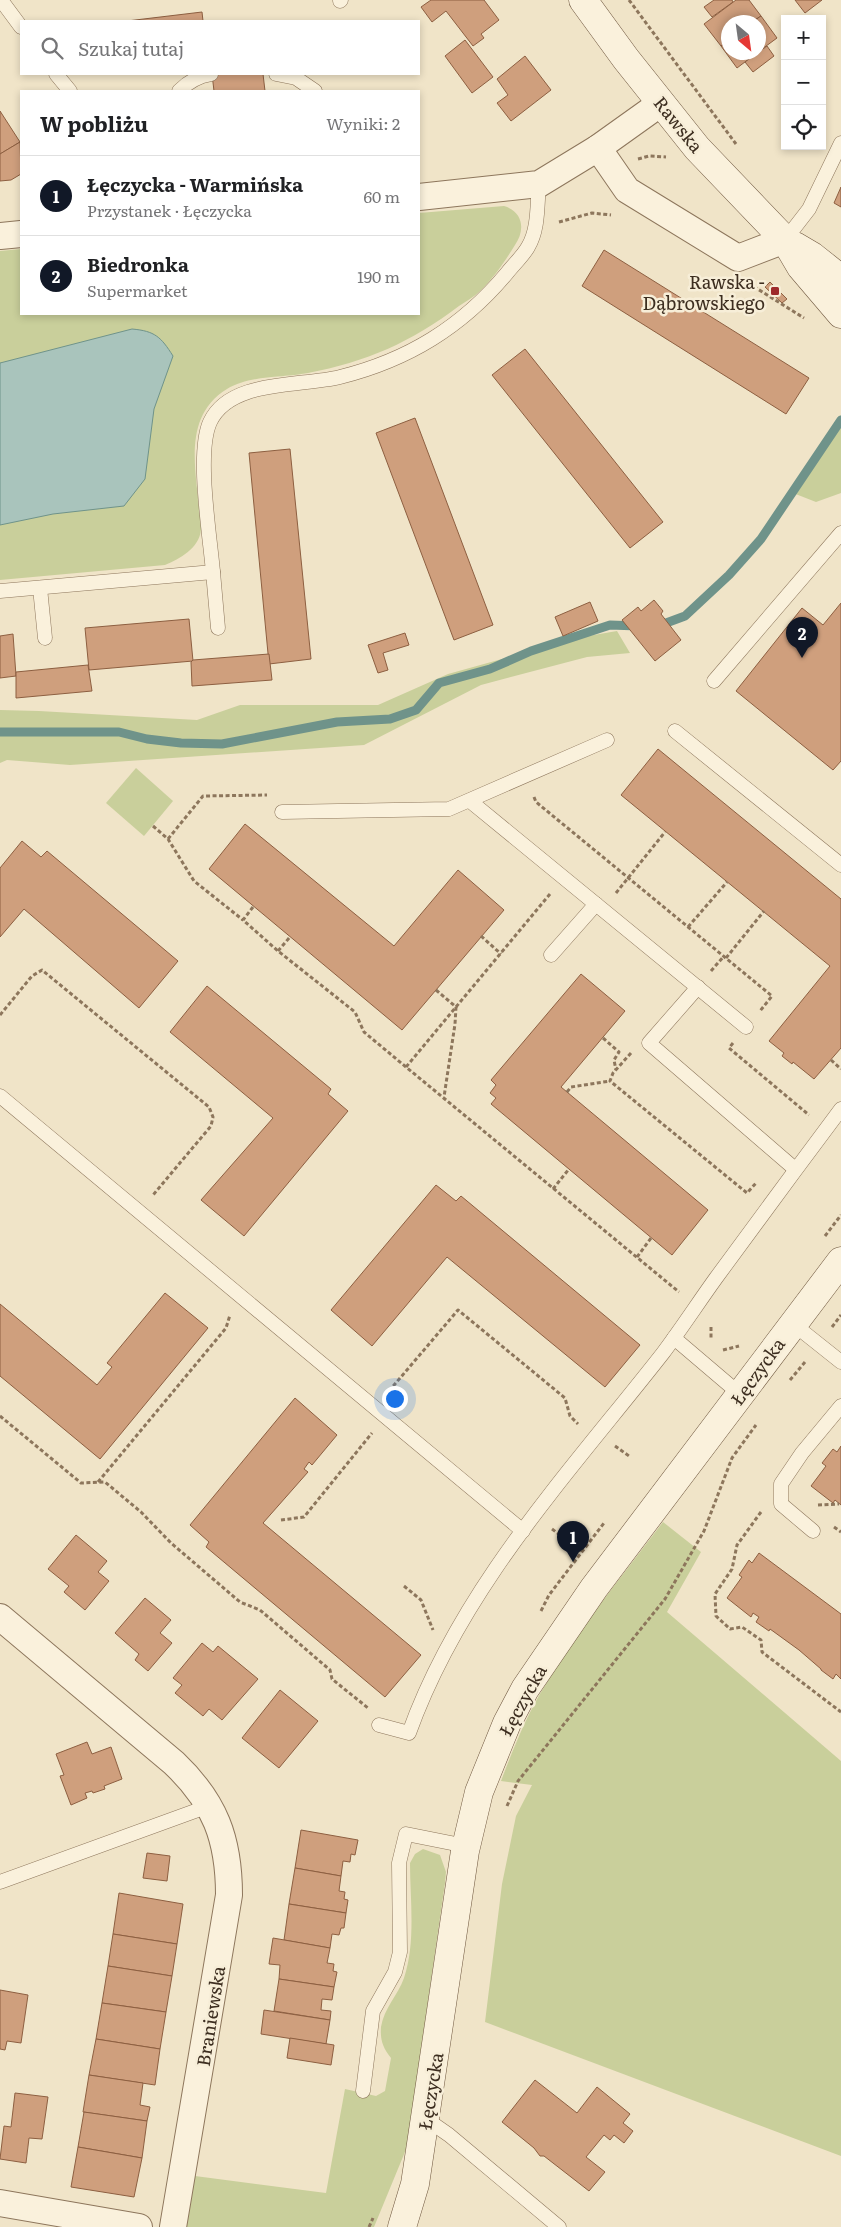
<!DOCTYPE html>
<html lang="pl">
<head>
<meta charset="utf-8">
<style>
  body { margin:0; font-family:Literata,serif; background:#f6f6f6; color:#202124 }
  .controls { position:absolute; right:15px; top:15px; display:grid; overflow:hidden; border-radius:0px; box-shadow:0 2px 8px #0003 }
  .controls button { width:45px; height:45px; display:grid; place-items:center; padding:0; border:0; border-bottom:1px solid #e0e0e0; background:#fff; color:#202124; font:25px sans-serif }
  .compass { position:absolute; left:721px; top:15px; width:45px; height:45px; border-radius:50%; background:#fff; box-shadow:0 2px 8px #0003; rotate:151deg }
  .you { position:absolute; left:394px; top:1398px; width:18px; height:18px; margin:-12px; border:4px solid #fff; border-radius:50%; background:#1a73e8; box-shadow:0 0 0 8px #1a73e833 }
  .badge { display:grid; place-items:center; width:32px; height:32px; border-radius:50%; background:#111827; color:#fff; font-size:16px; font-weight:700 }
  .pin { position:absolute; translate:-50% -41px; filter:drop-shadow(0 1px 2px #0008) }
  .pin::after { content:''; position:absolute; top:26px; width:18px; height:15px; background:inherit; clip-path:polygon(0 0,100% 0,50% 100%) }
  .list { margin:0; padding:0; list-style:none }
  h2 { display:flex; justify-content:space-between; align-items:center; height:65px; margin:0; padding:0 20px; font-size:21px }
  h2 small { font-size:16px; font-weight:400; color:#757577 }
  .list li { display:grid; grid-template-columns:32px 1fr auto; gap:15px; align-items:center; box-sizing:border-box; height:80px; padding:0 20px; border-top:1px solid #e0e0e0 }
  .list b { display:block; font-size:19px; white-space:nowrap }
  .list p { margin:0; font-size:16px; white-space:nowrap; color:#757577 }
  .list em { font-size:16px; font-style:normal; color:#757577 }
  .icon { flex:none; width:28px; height:28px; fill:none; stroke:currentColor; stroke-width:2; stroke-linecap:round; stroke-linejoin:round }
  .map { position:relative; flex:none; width:841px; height:2227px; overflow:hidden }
  .search { position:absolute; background:#fff; box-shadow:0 2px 8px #0003; left:20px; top:20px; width:400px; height:55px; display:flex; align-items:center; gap:12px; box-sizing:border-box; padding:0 18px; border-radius:0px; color:#757577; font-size:19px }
  .panel { position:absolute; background:#fff; box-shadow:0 2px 8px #0003; left:20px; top:90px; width:400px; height:225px; border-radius:0px }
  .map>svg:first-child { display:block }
</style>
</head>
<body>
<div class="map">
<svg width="841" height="2227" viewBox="0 0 841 2227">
  <rect width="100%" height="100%" fill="#f0e4c8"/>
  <g fill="#c9cf9b">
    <path d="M 504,206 C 524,212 525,231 515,245 C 505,261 494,278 480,291 C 474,297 466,301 459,306 C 412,342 366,362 308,373 C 281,378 250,375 227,389 C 184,415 195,466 199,507 C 200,514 202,523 201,530 C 199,548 180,559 165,565 L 0,580 L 0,251 L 21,249 L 21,314 L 419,314 L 419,213 Z"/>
    <path d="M 841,421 L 841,493 L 816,502 L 793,493 Z"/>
    <path d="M 617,631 L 630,653 L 587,657 L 481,685 L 364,745 L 70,765 L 7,760 L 0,763 L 0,710 L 39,711 L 197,720 L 240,705 L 378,705 L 448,674 L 531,651 L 559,641 Z"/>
    <path d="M 136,768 L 173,801 L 144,836 L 106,803 Z"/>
    <path d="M 663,1522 L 701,1552 L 667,1612 L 841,1761 L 841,2156 L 485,2022 L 502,1884 L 516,1816 L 532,1785 L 501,1781 C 514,1747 527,1714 546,1684 C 580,1627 623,1575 663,1522 Z"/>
    <path d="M 423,1849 L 440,1855 L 446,1872 L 445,1883 L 407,2147 L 374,2227 L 186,2227 L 195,2176 L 326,2193 L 345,2089 L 376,2096 L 385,2091 L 391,2058 C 383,2048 380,2040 381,2027 C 384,2008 398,1995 404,1978 C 416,1942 410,1900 410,1863 L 415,1854 Z"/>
  </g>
  <path fill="#a9c4bc" stroke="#6f938a" d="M 132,329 C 155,331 161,337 173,356 L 154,409 L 145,479 L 124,506 L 53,514 L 0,525 L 0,363 Z"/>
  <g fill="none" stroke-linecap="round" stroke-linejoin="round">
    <g stroke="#6f938a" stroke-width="9">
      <path d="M 658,626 L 685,616 L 729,575 L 761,539 L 841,420"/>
      <path d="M 0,732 L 119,732 L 147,739 L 181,743 L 222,744 L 337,722 L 390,719 L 416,710 L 439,683 L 490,669 L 531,651 L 610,625 L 638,626"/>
    </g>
  </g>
  <g fill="#cf9f7d" stroke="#8d5f41">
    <path d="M 431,0 L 484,0 L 499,20 L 481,34 L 484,38 L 473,46 L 446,11 L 432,22 L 421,7 Z"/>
    <path d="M 714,0 L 732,0 L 733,2 L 712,17 L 704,7 Z"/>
    <path d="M 736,0 L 749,0 L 761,16 L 752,22 L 728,22 L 728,40 L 721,46 L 704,24 Z"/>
    <path d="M 795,0 L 822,0 L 805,13 Z"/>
    <path d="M 202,12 L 203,21 L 127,21 Z"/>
    <path d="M 761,16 L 777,38 L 758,52 L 758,22 L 752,22 Z"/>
    <path d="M 465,40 L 493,77 L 472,93 L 445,56 Z"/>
    <path d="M 728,40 L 728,52 L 758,52 L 737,68 L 721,46 Z"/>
    <path d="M 767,46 L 774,56 L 753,72 L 745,62 Z"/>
    <path d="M 525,56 L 551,90 L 511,121 L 497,103 L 508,95 L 497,79 Z"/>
    <path d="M 212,74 L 263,74 L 265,91 L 214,91 Z"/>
    <path d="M 0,111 L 20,142 L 0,154 Z"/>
    <path d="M 20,142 L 21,174 L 11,180 L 0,181 L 0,154 Z"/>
    <path d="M 841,187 L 841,207 L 834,203 Z"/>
    <path d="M 604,250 L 809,378 L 786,414 L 582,286 Z"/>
    <path d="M 770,282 L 787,299 L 782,303 L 765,287 Z"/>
    <path d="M 525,349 L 663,522 L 630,548 L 492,375 Z"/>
    <path d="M 415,418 L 493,625 L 454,640 L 376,433 Z"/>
    <path d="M 290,449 L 311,659 L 269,664 L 249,453 Z"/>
    <path d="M 654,600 L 663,611 L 661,614 L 681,640 L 655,661 L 622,620 L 638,607 L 641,611 Z"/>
    <path d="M 590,602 L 598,621 L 563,636 L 555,617 Z"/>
    <path d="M 841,603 L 841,761 L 833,770 L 736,691 L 802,608 L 823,625 Z"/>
    <path d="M 189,619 L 193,661 L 89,670 L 85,628 Z"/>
    <path d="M 405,633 L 409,645 L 383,653 L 388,670 L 378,673 L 368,645 Z"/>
    <path d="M 13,634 L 16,676 L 0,678 L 0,636 Z"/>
    <path d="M 269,654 L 272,680 L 192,686 L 191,662 L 193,660 Z"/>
    <path d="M 88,665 L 92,691 L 16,698 L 16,672 Z"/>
    <path d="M 658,749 L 841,899 L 841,1048 L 814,1079 L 793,1062 L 792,1064 L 782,1056 L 784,1053 L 769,1041 L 830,966 L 621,795 Z"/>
    <path d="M 245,824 L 394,946 L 458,870 L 504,910 L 402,1030 L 209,869 Z"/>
    <path d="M 22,841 L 41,857 L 47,851 L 178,961 L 139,1008 L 24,909 L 0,937 L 0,868 Z"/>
    <path d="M 581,974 L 625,1011 L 561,1087 L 708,1210 L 672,1255 L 491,1104 L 496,1098 L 490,1093 L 496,1085 L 491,1080 Z"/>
    <path d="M 207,986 L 331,1089 L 328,1094 L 348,1111 L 244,1236 L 201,1200 L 273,1118 L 170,1032 Z"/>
    <path d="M 436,1185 L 456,1201 L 461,1196 L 640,1345 L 605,1387 L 447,1257 L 372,1346 L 331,1310 Z"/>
    <path d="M 165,1293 L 208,1328 L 100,1459 L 0,1376 L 0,1304 L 97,1385 L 112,1367 L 107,1363 Z"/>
    <path d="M 295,1398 L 337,1435 L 312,1465 L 309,1462 L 304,1469 L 308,1472 L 263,1523 L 421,1655 L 385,1697 L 206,1547 L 209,1542 L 190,1525 Z"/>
    <path d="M 841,1446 L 841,1505 L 835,1500 L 833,1503 L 811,1486 L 826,1466 L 822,1463 L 833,1449 L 837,1452 Z"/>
    <path d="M 76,1535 L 107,1561 L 98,1572 L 109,1581 L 85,1610 L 64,1592 L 69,1586 L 48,1569 Z"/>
    <path d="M 759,1553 L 841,1614 L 841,1679 L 836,1674 L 833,1679 L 821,1670 L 821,1669 L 799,1650 L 770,1629 L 769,1631 L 756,1622 L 759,1617 L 753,1613 L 751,1617 L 727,1598 L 742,1577 L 739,1575 L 749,1560 L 752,1563 Z"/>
    <path d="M 145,1598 L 171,1620 L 160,1633 L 172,1643 L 148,1671 L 135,1660 L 139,1654 L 115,1633 Z"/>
    <path d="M 202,1643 L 213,1652 L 218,1646 L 258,1679 L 222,1720 L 209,1709 L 203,1716 L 175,1693 L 182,1685 L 173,1678 Z"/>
    <path d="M 280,1690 L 318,1721 L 279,1768 L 242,1738 Z"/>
    <path d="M 87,1742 L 92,1754 L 111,1747 L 122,1779 L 104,1786 L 105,1789 L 93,1793 L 92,1791 L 85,1793 L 87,1798 L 71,1805 L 60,1776 L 64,1775 L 56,1754 Z"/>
    <path d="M 301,1830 L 358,1840 L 355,1855 L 351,1854 L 350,1862 L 343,1861 L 341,1876 L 295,1868 Z"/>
    <path d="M 147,1853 L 170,1856 L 167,1881 L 143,1878 Z"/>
    <path d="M 295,1868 L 341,1876 L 339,1891 L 345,1892 L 344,1899 L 348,1900 L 346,1913 L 289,1904 Z"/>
    <path d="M 119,1893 L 183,1904 L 177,1944 L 113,1934 Z"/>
    <path d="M 289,1904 L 346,1913 L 344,1928 L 341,1928 L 339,1935 L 332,1934 L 330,1948 L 284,1940 Z"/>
    <path d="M 113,1934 L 177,1944 L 172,1976 L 108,1966 Z"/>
    <path d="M 273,1938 L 330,1948 L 327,1963 L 334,1964 L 333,1971 L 337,1972 L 334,1987 L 279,1979 L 280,1965 L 269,1964 Z"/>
    <path d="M 108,1966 L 172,1976 L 166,2012 L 102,2003 Z"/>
    <path d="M 279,1979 L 334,1987 L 332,2000 L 322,1999 L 321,2010 L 331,2011 L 330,2020 L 274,2011 Z"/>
    <path d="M 0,1990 L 28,1995 L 21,2043 L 7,2041 L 5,2050 L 0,2049 Z"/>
    <path d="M 102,2003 L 166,2012 L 160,2049 L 96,2039 Z"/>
    <path d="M 264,2010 L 330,2020 L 326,2044 L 261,2034 Z"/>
    <path d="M 290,2038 L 334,2045 L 331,2065 L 287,2058 Z"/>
    <path d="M 96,2039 L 160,2049 L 155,2085 L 89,2075 Z"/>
    <path d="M 89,2075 L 143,2083 L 140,2105 L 150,2107 L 147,2121 L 83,2112 Z"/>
    <path d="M 535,2080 L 577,2113 L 597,2087 L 630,2114 L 623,2123 L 633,2131 L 624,2143 L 614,2135 L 610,2140 L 604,2135 L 586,2157 L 605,2172 L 589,2191 L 544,2156 L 540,2156 L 534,2148 L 502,2122 Z"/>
    <path d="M 15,2093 L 48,2097 L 42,2139 L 29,2138 L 26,2163 L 0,2159 L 4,2126 L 11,2127 Z"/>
    <path d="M 84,2112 L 147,2121 L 142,2158 L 78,2147 Z"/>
    <path d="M 78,2147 L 142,2158 L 134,2197 L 71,2187 Z"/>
  </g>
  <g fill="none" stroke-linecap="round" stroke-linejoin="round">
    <defs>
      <g id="lane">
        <path d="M 1,0 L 21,27"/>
        <path d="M 340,1 L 341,0"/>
        <path d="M 56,74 L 70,91"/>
        <path d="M 276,74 L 296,78 L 315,91"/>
        <path d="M 179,91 C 189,81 198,76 211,74"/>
        <path d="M 785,240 L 809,209 L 841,143"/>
        <path d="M 213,572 L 218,628"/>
        <path d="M 40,588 L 45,638"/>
        <path d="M 0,591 L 213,572 C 210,536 196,453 210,422 C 230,379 300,387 340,377 C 408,360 462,327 507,273 C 514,264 523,256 528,247 C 539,229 537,203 539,184"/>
        <path d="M 714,681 L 841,533"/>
        <path d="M 675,731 L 841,865"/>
        <path d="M 470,801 L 746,1027"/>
        <path d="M 282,812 L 449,809 L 607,740"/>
        <path d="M 551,955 L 596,904"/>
        <path d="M 698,987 L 649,1043 L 795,1169"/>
        <path d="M 0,1096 L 523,1531"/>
        <path d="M 792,1323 L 841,1362"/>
        <path d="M 674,1338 L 741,1395"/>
        <path d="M 813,1531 L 781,1504 L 781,1484 L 802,1453 L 841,1406"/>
        <path d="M 379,1725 L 409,1733 C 461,1588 569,1473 663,1353 C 681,1329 698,1303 716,1278 C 757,1222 799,1165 841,1109"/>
        <path d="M 0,1882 L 209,1806"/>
        <path d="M 363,2091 L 373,2011 L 395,1972 L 400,1952 L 399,1863 L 406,1834 L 466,1846"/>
        <path d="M 426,2119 L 449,2135 L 559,2227"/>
      </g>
      <g id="street">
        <path d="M 598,148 L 627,190 L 738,258 L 785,240"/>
        <path d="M 419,197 L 539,184 L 598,148 L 661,103"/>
        <path d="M 0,236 L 21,234"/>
        <path d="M 0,1617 L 174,1763 C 215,1802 229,1839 229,1895 L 173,2227"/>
        <path d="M 0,2203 L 139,2227"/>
      </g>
      <g id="secondary">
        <path d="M 583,0 L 626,59 L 697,148 L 785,240 L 801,267 L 841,314"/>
        <path d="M 795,246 L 812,256 L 841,279"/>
        <path d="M 402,2227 L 415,2184 L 465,1851 L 479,1792 L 507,1723 L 525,1689 L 594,1588 L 841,1261"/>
      </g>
    </defs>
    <use href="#lane" stroke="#8d765c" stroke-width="15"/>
    <use href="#street" stroke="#8d765c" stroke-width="28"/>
    <use href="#secondary" stroke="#6f573f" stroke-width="29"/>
    <g stroke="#8d765c" stroke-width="3" stroke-dasharray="4 2.5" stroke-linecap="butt">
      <path d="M 629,0 L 736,144"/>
      <path d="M 638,159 L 649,156 L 666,157"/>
      <path d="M 559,222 L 592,213 L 611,215"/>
      <path d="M 748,283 L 804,318"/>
      <path d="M 534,797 L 536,802 L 772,996 L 760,1011"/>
      <path d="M 153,826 L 168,839 L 194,881 L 243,920"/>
      <path d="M 168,839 L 203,796 L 267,795"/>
      <path d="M 616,893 L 665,832"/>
      <path d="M 550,894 L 406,1067 L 679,1292"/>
      <path d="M 253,907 L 243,920 L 278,951 L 355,1012 L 364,1032 L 406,1067"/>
      <path d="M 688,927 L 727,882"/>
      <path d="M 481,936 L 501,954"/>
      <path d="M 278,951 L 290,937"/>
      <path d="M 726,958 L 764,911"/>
      <path d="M 711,971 L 724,956"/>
      <path d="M 436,990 L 456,1007 L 455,1024 L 444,1097"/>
      <path d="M 0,1015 L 32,976 L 42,970 L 209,1107 L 213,1117 L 211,1126 L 153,1195"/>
      <path d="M 603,1038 L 619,1052 L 614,1060 L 616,1070"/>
      <path d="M 733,1043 L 729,1048 L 809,1115"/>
      <path d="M 631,1053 L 613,1073 L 610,1081 L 747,1193 L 756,1183"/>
      <path d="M 831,1060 L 841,1069"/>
      <path d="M 567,1092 L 571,1087 L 610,1081"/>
      <path d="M 553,1189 L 569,1169"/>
      <path d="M 825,1236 L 841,1215"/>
      <path d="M 637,1257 L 651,1238"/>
      <path d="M 711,1327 L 711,1340"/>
      <path d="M 832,1327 L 841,1315"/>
      <path d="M 723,1350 L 739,1346"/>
      <path d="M 790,1380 L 805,1362"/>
      <path d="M 389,1391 L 458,1310 L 565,1398 L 570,1416 L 578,1424"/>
      <path d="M 0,1416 L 81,1483 L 105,1482 L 141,1512 L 171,1543 L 240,1602 L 260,1610 L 330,1670 L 332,1679 L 368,1708"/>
      <path d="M 615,1446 L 629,1456"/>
      <path d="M 98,1482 L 226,1328 L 230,1315"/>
      <path d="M 818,1505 L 839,1504"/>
      <path d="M 761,1512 L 737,1545 L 732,1569 L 715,1594 L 716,1616 L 730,1629 L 742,1627 L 761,1640 L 762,1652 L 841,1712"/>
      <path d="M 281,1520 L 304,1517 L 372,1433"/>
      <path d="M 834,1527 L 841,1532"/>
      <path d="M 552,1529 L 581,1551"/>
      <path d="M 404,1586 L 421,1600 L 433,1630"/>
      <path d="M 541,1611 L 549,1595 L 604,1523"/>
      <path d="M 507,1806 L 518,1781 L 665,1599 L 704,1531 L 732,1458 L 756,1425"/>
      <path d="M 369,2227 L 373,2218"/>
    </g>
    <use href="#lane" stroke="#faf1dc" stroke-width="14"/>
    <use href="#street" stroke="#faf1dc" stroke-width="26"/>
    <use href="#secondary" stroke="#faf1dc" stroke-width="28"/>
  </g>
  <rect fill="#9e2a2b" stroke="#f7eed8" stroke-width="2" x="770" y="286" width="10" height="10" rx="2.5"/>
  <g text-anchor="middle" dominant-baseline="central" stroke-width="5" stroke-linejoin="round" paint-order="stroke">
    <g font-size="18" fill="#3d2e20" stroke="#f7eed8">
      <text transform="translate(679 124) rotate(51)">Rawska</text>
      <text transform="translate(757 1371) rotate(-54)">Łęczycka</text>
      <text transform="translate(522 1700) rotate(-61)">Łęczycka</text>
      <text transform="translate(210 2016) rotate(-81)">Braniewska</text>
      <text transform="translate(430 2091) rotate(-81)">Łęczycka</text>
    </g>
    <g font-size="18" fill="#3d2e20" stroke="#f7eed8" text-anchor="end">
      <text x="765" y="281">Rawska -<tspan x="765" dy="21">Dąbrowskiego</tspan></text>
    </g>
  </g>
</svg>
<div class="controls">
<button>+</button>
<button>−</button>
<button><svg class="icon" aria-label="locate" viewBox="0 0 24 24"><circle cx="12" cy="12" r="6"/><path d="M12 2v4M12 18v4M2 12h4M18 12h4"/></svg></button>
</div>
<svg class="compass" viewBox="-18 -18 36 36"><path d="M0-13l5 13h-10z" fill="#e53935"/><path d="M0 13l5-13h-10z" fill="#757577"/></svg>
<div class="you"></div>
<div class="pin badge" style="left:573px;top:1562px">1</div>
<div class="pin badge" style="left:802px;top:658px">2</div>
<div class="search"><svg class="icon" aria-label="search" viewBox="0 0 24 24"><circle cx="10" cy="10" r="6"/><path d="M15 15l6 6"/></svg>Szukaj tutaj</div>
<section class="panel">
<h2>W pobliżu<small>Wyniki: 2</small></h2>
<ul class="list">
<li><span class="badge">1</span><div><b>Łęczycka - Warmińska</b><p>Przystanek · Łęczycka</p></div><em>60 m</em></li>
<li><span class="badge">2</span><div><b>Biedronka</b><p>Supermarket</p></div><em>190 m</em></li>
</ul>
</section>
</div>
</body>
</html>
